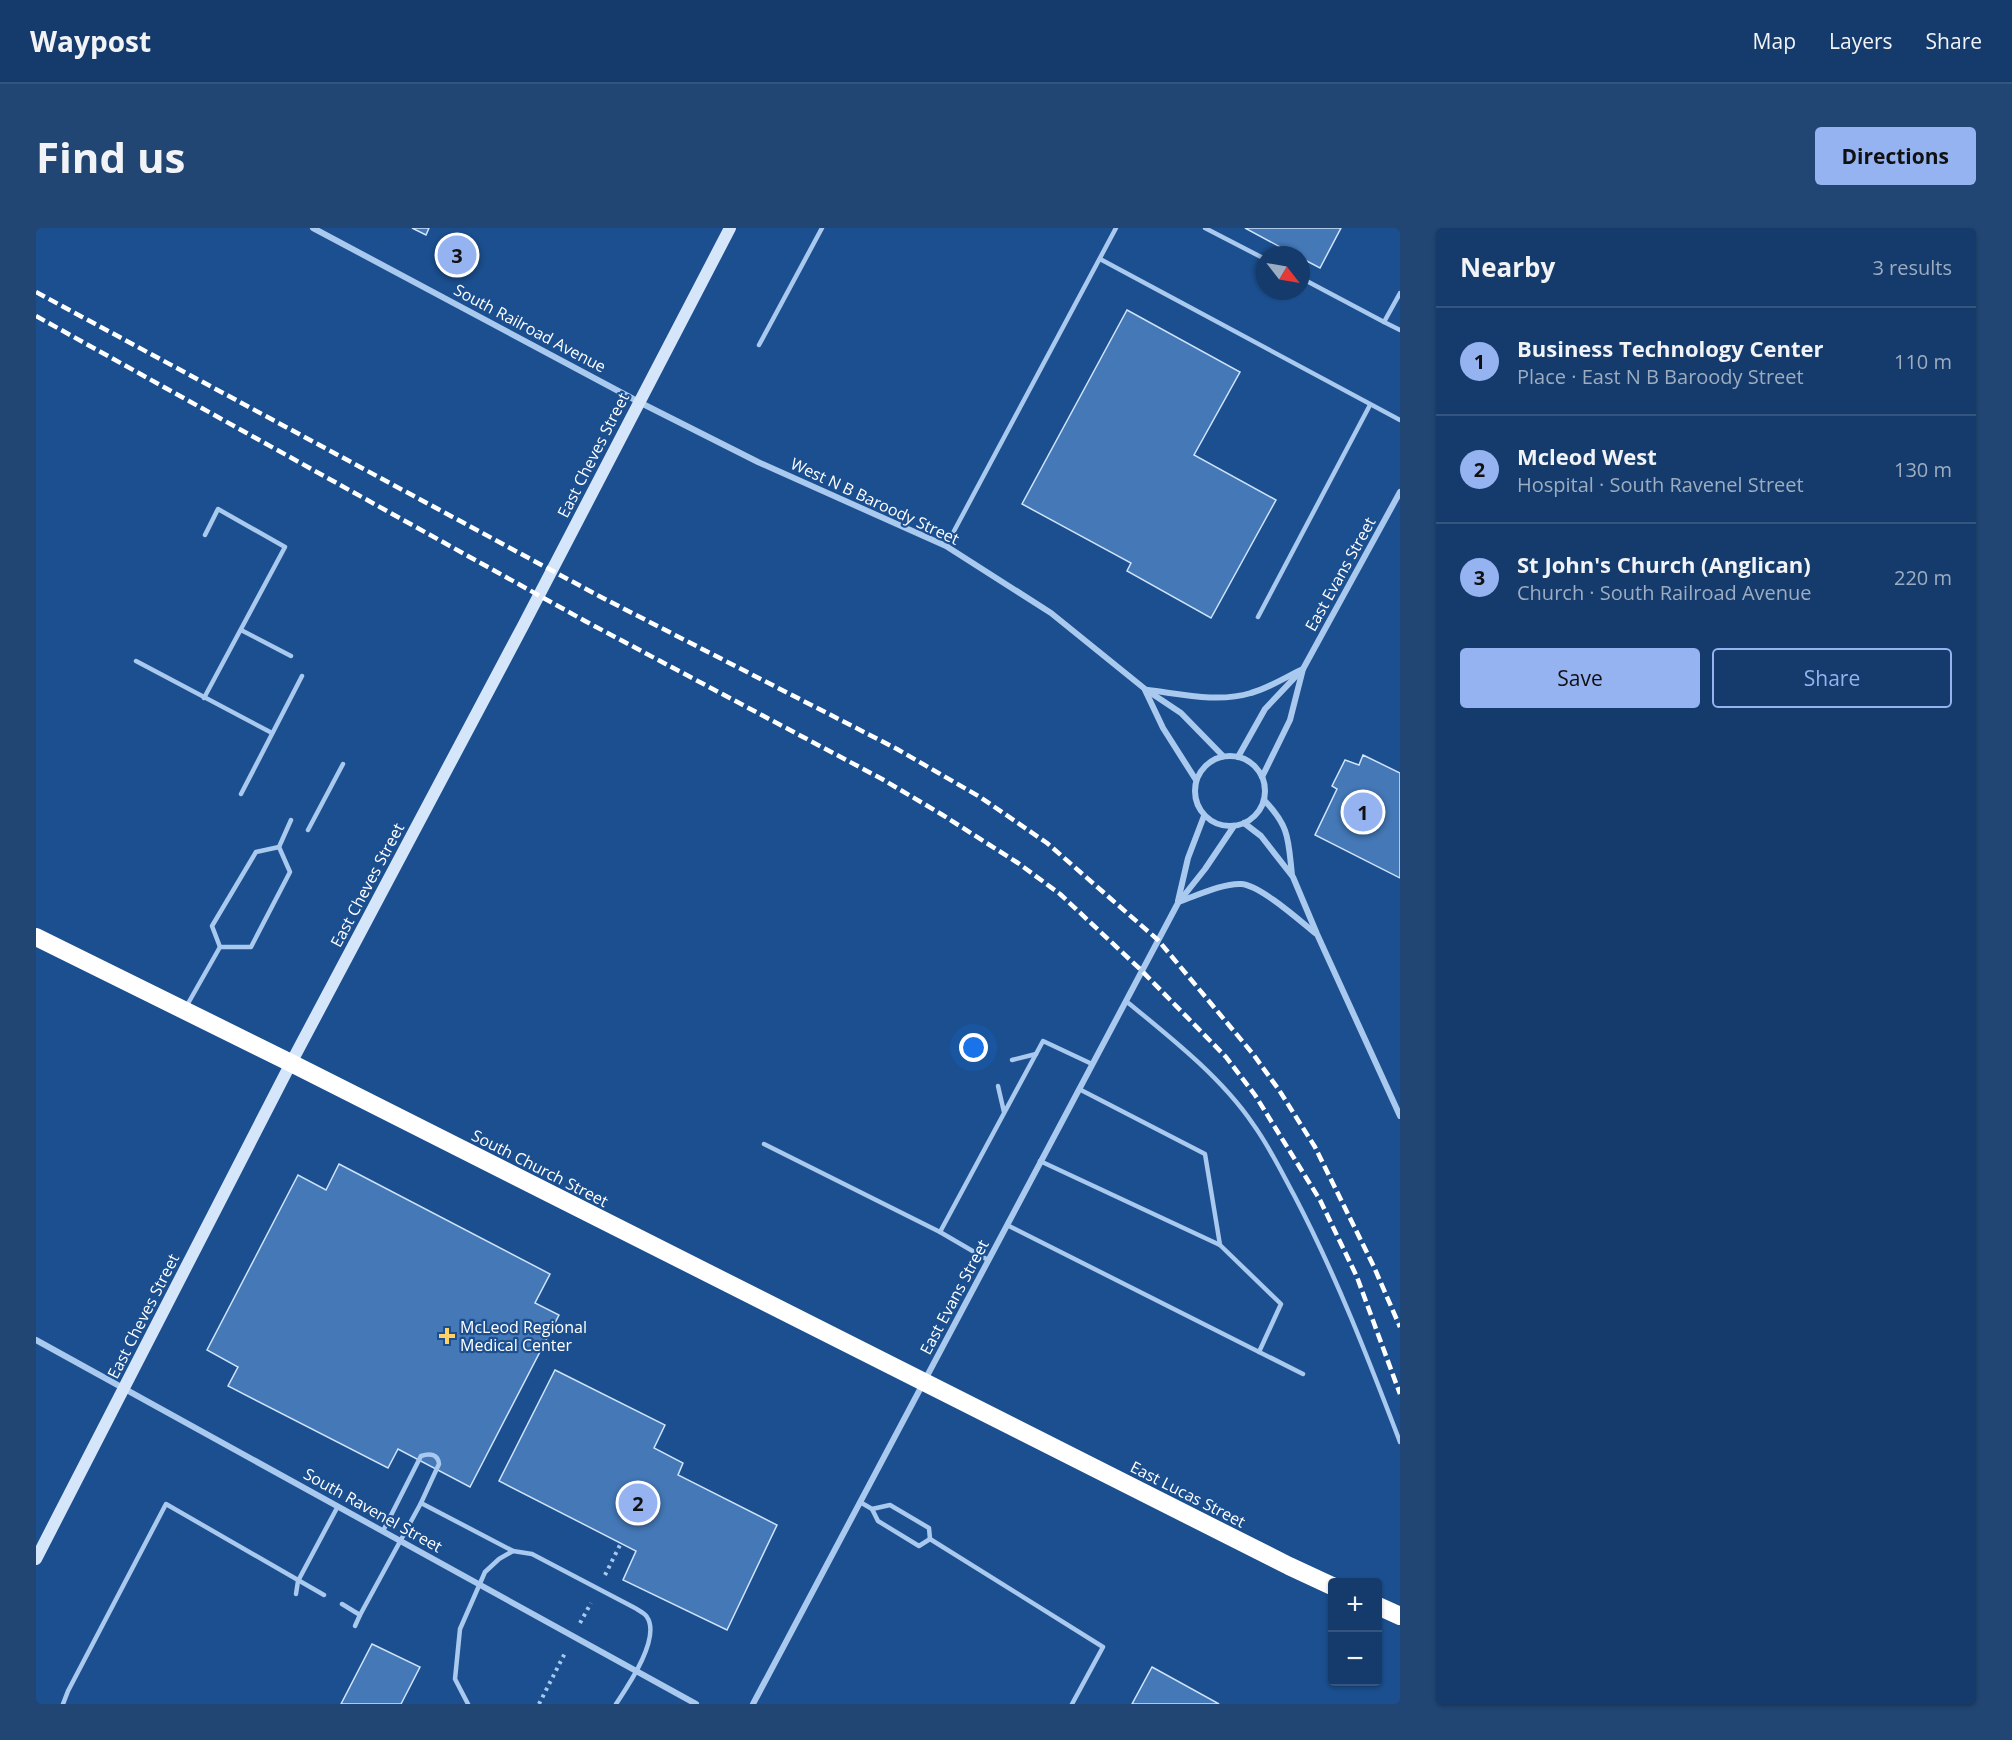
<!DOCTYPE html>
<html lang="en">
<head>
<meta charset="utf-8">
<style>
  body { margin:0; font-family:"Open Sans",sans-serif; background:#214673; color:#f1f3f6 }
  .controls { position:absolute; right:18px; bottom:18px; display:grid; overflow:hidden; border-radius:6px; box-shadow:0 2px 4px #0004 }
  .controls button { width:54px; height:54px; display:grid; place-items:center; padding:0; border:0; border-bottom:2px solid #33557e; background:#143b6b; color:#f1f3f6; font:30px sans-serif }
  .compass { position:absolute; left:1220px; top:18px; width:54px; height:54px; border-radius:50%; background:#143b6b; box-shadow:0 2px 4px #0004; rotate:121deg }
  .you { position:absolute; left:938px; top:820px; width:21px; height:21px; margin:-15px; border:4px solid #fff; border-radius:50%; background:#1a73e8; box-shadow:0 0 0 9px #1a73e833 }
  .badge { display:grid; place-items:center; width:39px; height:39px; border-radius:50%; background:#95b2f1; color:#111; font-size:20px; font-weight:700 }
  .pin { position:absolute; translate:-50% -50%; border:3px solid #fff; box-shadow:0 2px 6px #0006 }
  .list { margin:0; padding:0; list-style:none }
  h2 { display:flex; justify-content:space-between; align-items:center; height:78px; margin:0; padding:0 24px; font-size:26px }
  h2 small { font-size:20px; font-weight:400; color:#9dadc1 }
  .list li { display:grid; grid-template-columns:39px 1fr auto; gap:18px; align-items:center; box-sizing:border-box; height:108px; padding:0 24px; border-top:2px solid #33557e }
  .list b { display:block; font-size:22px; white-space:nowrap }
  .list p { margin:0; font-size:20px; white-space:nowrap; color:#9dadc1 }
  .list em { font-size:20px; font-style:normal; color:#9dadc1 }
  .actions { display:flex; gap:12px; padding:18px 24px }
  .actions a { flex:1; padding:14px 0; border:2px solid #95b2f1; border-radius:6px; text-align:center; font-size:21px; color:#95b2f1 }
  .actions .main { background:#95b2f1; color:#111 }
  .map { position:relative; flex:none; width:1364px; height:1476px; overflow:hidden; border-radius:6px }
  header { display:flex; align-items:center; gap:36px; box-sizing:border-box; height:84px; padding:0 30px; background:#143b6b; border-bottom:2px solid #33557e }
  header strong { font-size:28px }
  nav { display:flex; gap:33px; margin-inline-start:auto; font-size:21px }
  .intro { display:flex; align-items:center; justify-content:space-between; box-sizing:border-box; height:144px; padding:0 36px }
  h1 { margin:0; font-size:42px }
  .button { padding:15px 27px; border-radius:6px; background:#95b2f1; color:#111; font-size:21px; font-weight:700 }
  main { display:flex; gap:36px; padding:0 36px }
  aside { flex:1; background:#143b6b; border-radius:6px; box-shadow:0 2px 4px #0004 }
  .map>svg:first-child { display:block }
</style>
</head>
<body>
<header>
<strong>Waypost</strong>
<nav><a>Map</a><a>Layers</a><a>Share</a></nav>
</header>
<div class="intro"><h1>Find us</h1><a class="button">Directions</a></div>
<main>
<div class="map">
<svg width="1364" height="1476" viewBox="0 0 1364 1476">
  <rect width="100%" height="100%" fill="#1b4f8f"/>
  <g fill="#4478b7" stroke="#cfe3fa" stroke-width="1.5">
    <path d="M 376,0 L 393,0 L 390,7 Z"/>
    <path d="M 1209,0 L 1305,0 L 1284,40 L 1265,30 L 1265,27 L 1259,27 Z"/>
    <path d="M 1091,82 L 1204,144 L 1158,227 L 1240,272 L 1175,390 L 1091,343 L 1095,335 L 986,276 Z"/>
    <path d="M 1327,527 L 1364,545 L 1364,650 L 1279,607 L 1301,561 L 1296,558 L 1309,532 L 1323,537 Z"/>
    <path d="M 303,936 L 514,1046 L 499,1075 L 523,1087 L 434,1259 L 362,1221 L 352,1240 L 192,1158 L 202,1139 L 171,1122 L 262,947 L 290,962 Z"/>
    <path d="M 519,1142 L 629,1197 L 618,1220 L 647,1235 L 642,1247 L 741,1297 L 691,1402 L 587,1352 L 600,1323 L 463,1253 Z"/>
    <path d="M 336,1416 L 384,1439 L 365,1476 L 305,1476 Z"/>
    <path d="M 1116,1439 L 1183,1476 L 1096,1476 Z"/>
  </g>
  <g fill="none" stroke-linecap="round" stroke-linejoin="round">
    <g stroke="#a9c9ee" stroke-width="4" stroke-dasharray="3 4.5" stroke-linecap="butt">
      <path d="M 569,1347 L 585,1315"/>
      <path d="M 544,1395 L 555,1375"/>
      <path d="M 503,1476 L 530,1423"/>
    </g>
    <g stroke="#a9c9ee" stroke-width="4.5">
      <path d="M 1169,0 L 1229,31"/>
      <path d="M 1064,31 L 1364,192"/>
      <path d="M 1265,50 L 1348,94"/>
      <path d="M 1364,65 L 1348,94 L 1364,102"/>
      <path d="M 723,117 L 786,0"/>
      <path d="M 910,318 L 1080,0"/>
      <path d="M 1222,389 L 1334,177"/>
      <path d="M 205,402 L 255,428"/>
      <path d="M 100,433 L 236,505"/>
      <path d="M 168,470 L 249,319 L 182,281 L 169,307"/>
      <path d="M 205,566 L 266,448"/>
      <path d="M 272,602 L 307,536"/>
      <path d="M 184,719 L 215,719 L 254,644 L 243,619 L 255,592"/>
      <path d="M 184,719 L 176,698 L 220,624 L 243,619"/>
      <path d="M 1090,773 C 1134,809 1185,849 1217,896 C 1233,918 1245,943 1258,967 C 1300,1047 1332,1130 1364,1214"/>
      <path d="M 150,779 L 184,719"/>
      <path d="M 976,832 L 1000,826"/>
      <path d="M 962,858 L 968,884"/>
      <path d="M 1043,861 L 1169,926 L 1184,1017"/>
      <path d="M 728,916 L 904,1004 L 952,1032"/>
      <path d="M 1004,933 L 1184,1017 L 1245,1076 L 1223,1124"/>
      <path d="M 971,997 L 1267,1146"/>
      <path d="M 904,1004 L 1007,813 L 1056,836"/>
      <path d="M 824,1274 L 836,1281 L 842,1293 L 883,1318 L 894,1311"/>
      <path d="M 385,1275 L 477,1323"/>
      <path d="M 836,1281 L 854,1277 L 893,1300 L 894,1311"/>
      <path d="M 894,1311 L 1067,1419 L 1036,1476"/>
      <path d="M 260,1366 L 262,1353 L 302,1278"/>
      <path d="M 306,1376 L 324,1387 L 385,1275 L 403,1236 C 402,1226 394,1225 385,1228 L 347,1303"/>
      <path d="M 319,1398 L 324,1387"/>
      <path d="M 27,1476 L 32,1463 L 130,1276 L 288,1367"/>
      <path d="M 432,1476 L 419,1451 L 424,1401 L 449,1344 L 463,1331 L 477,1323 L 496,1326 L 599,1380 C 602,1382 609,1385 611,1389 C 625,1410 592,1458 580,1476"/>
    </g>
    <g stroke="#a9c9ee" stroke-width="6">
      <path d="M 277,0 L 603,174 L 722,234 L 910,318 L 1015,385 L 1109,461 L 1145,485 L 1187,528"/>
      <path d="M 1109,462 L 1127,500 L 1160,552"/>
      <path d="M 1112,462 C 1145,466 1182,475 1215,465 C 1233,460 1250,449 1267,441"/>
      <circle cx="1194" cy="563" r="35"/>
      <path d="M 1202,529 L 1229,481 L 1264,444"/>
      <path d="M 1226,549 L 1254,492 L 1267,441 L 1364,264"/>
      <path d="M 1228,572 C 1254,599 1252,611 1256,647"/>
      <path d="M 1208,595 L 1225,608 L 1257,649 L 1281,706 L 1364,888"/>
      <path d="M 1142,673 L 1152,630 L 1168,588"/>
      <path d="M 1142,674 C 1160,668 1187,655 1205,656 C 1224,657 1263,692 1279,705"/>
      <path d="M 0,1112 L 660,1476"/>
      <path d="M 717,1476 L 1142,675 L 1169,641 L 1198,598"/>
    </g>
    <path stroke="#d6e6fa" stroke-width="12" d="M 0,1331 L 255,835 L 488,396 L 694,0"/>
    <g stroke="#fff" stroke-width="18">
      <path d="M 0,709 L 255,835 L 1253,1338 L 1296,1358"/>
      <path d="M 1342,1378 L 1364,1388"/>
    </g>
    <g stroke="#fff" stroke-width="4.5" stroke-dasharray="10 4.5" stroke-linecap="butt">
      <path d="M 0,64 L 563,368 L 861,521 L 944,569 L 1011,615 L 1122,712 L 1217,826 L 1243,862 L 1279,919 L 1338,1039 L 1364,1099"/>
      <path d="M 0,88 L 549,393 L 846,551 L 905,586 L 982,635 L 1024,666 L 1105,742 L 1190,829 L 1219,867 L 1284,972 L 1321,1049 L 1364,1166"/>
    </g>
  </g>
  <path fill="#ffd166" stroke="#1b4f8f" stroke-width="2" d="M408 1099h6v6h6v6h-6v6h-6v-6h-6v-6h6z"/>
  <g text-anchor="middle" dominant-baseline="central" stroke-width="4.5" stroke-linejoin="round" paint-order="stroke">
    <g font-size="16" fill="#fff" stroke="#1b4f8f">
      <text transform="translate(494 100) rotate(28)">South Railroad Avenue</text>
      <text transform="translate(557 227) rotate(-63)">East Cheves Street</text>
      <text transform="translate(839 273) rotate(25)">West N B Baroody Street</text>
      <text transform="translate(1304 346) rotate(-61)">East Evans Street</text>
      <text transform="translate(331 657) rotate(-62)">East Cheves Street</text>
      <text transform="translate(504 940) rotate(27)">South Church Street</text>
      <text transform="translate(918 1069) rotate(-62)">East Evans Street</text>
      <text transform="translate(107 1088) rotate(-63)">East Cheves Street</text>
      <text transform="translate(1152 1266) rotate(27)">East Lucas Street</text>
      <text transform="translate(337 1282) rotate(29)">South Ravenel Street</text>
    </g>
    <g font-size="16" fill="#fff" stroke="#1b4f8f" text-anchor="start">
      <text x="424" y="1099">McLeod Regional<tspan x="424" dy="18">Medical Center</tspan></text>
    </g>
  </g>
</svg>
<div class="controls">
<button>+</button>
<button>−</button>
</div>
<svg class="compass" viewBox="-18 -18 36 36"><path d="M0-13l5 13h-10z" fill="#e53935"/><path d="M0 13l5-13h-10z" fill="#9dadc1"/></svg>
<div class="you"></div>
<div class="pin badge" style="left:1327px;top:584px">1</div>
<div class="pin badge" style="left:602px;top:1275px">2</div>
<div class="pin badge" style="left:421px;top:27px">3</div>
</div>
<aside>
<h2>Nearby<small>3 results</small></h2>
<ul class="list">
<li><span class="badge">1</span><div><b>Business Technology Center</b><p>Place · East N B Baroody Street</p></div><em>110 m</em></li>
<li><span class="badge">2</span><div><b>Mcleod West</b><p>Hospital · South Ravenel Street</p></div><em>130 m</em></li>
<li><span class="badge">3</span><div><b>St John's Church (Anglican)</b><p>Church · South Railroad Avenue</p></div><em>220 m</em></li>
</ul>
<div class="actions"><a class="main">Save</a><a>Share</a></div>
</aside>
</main>
</body>
</html>
